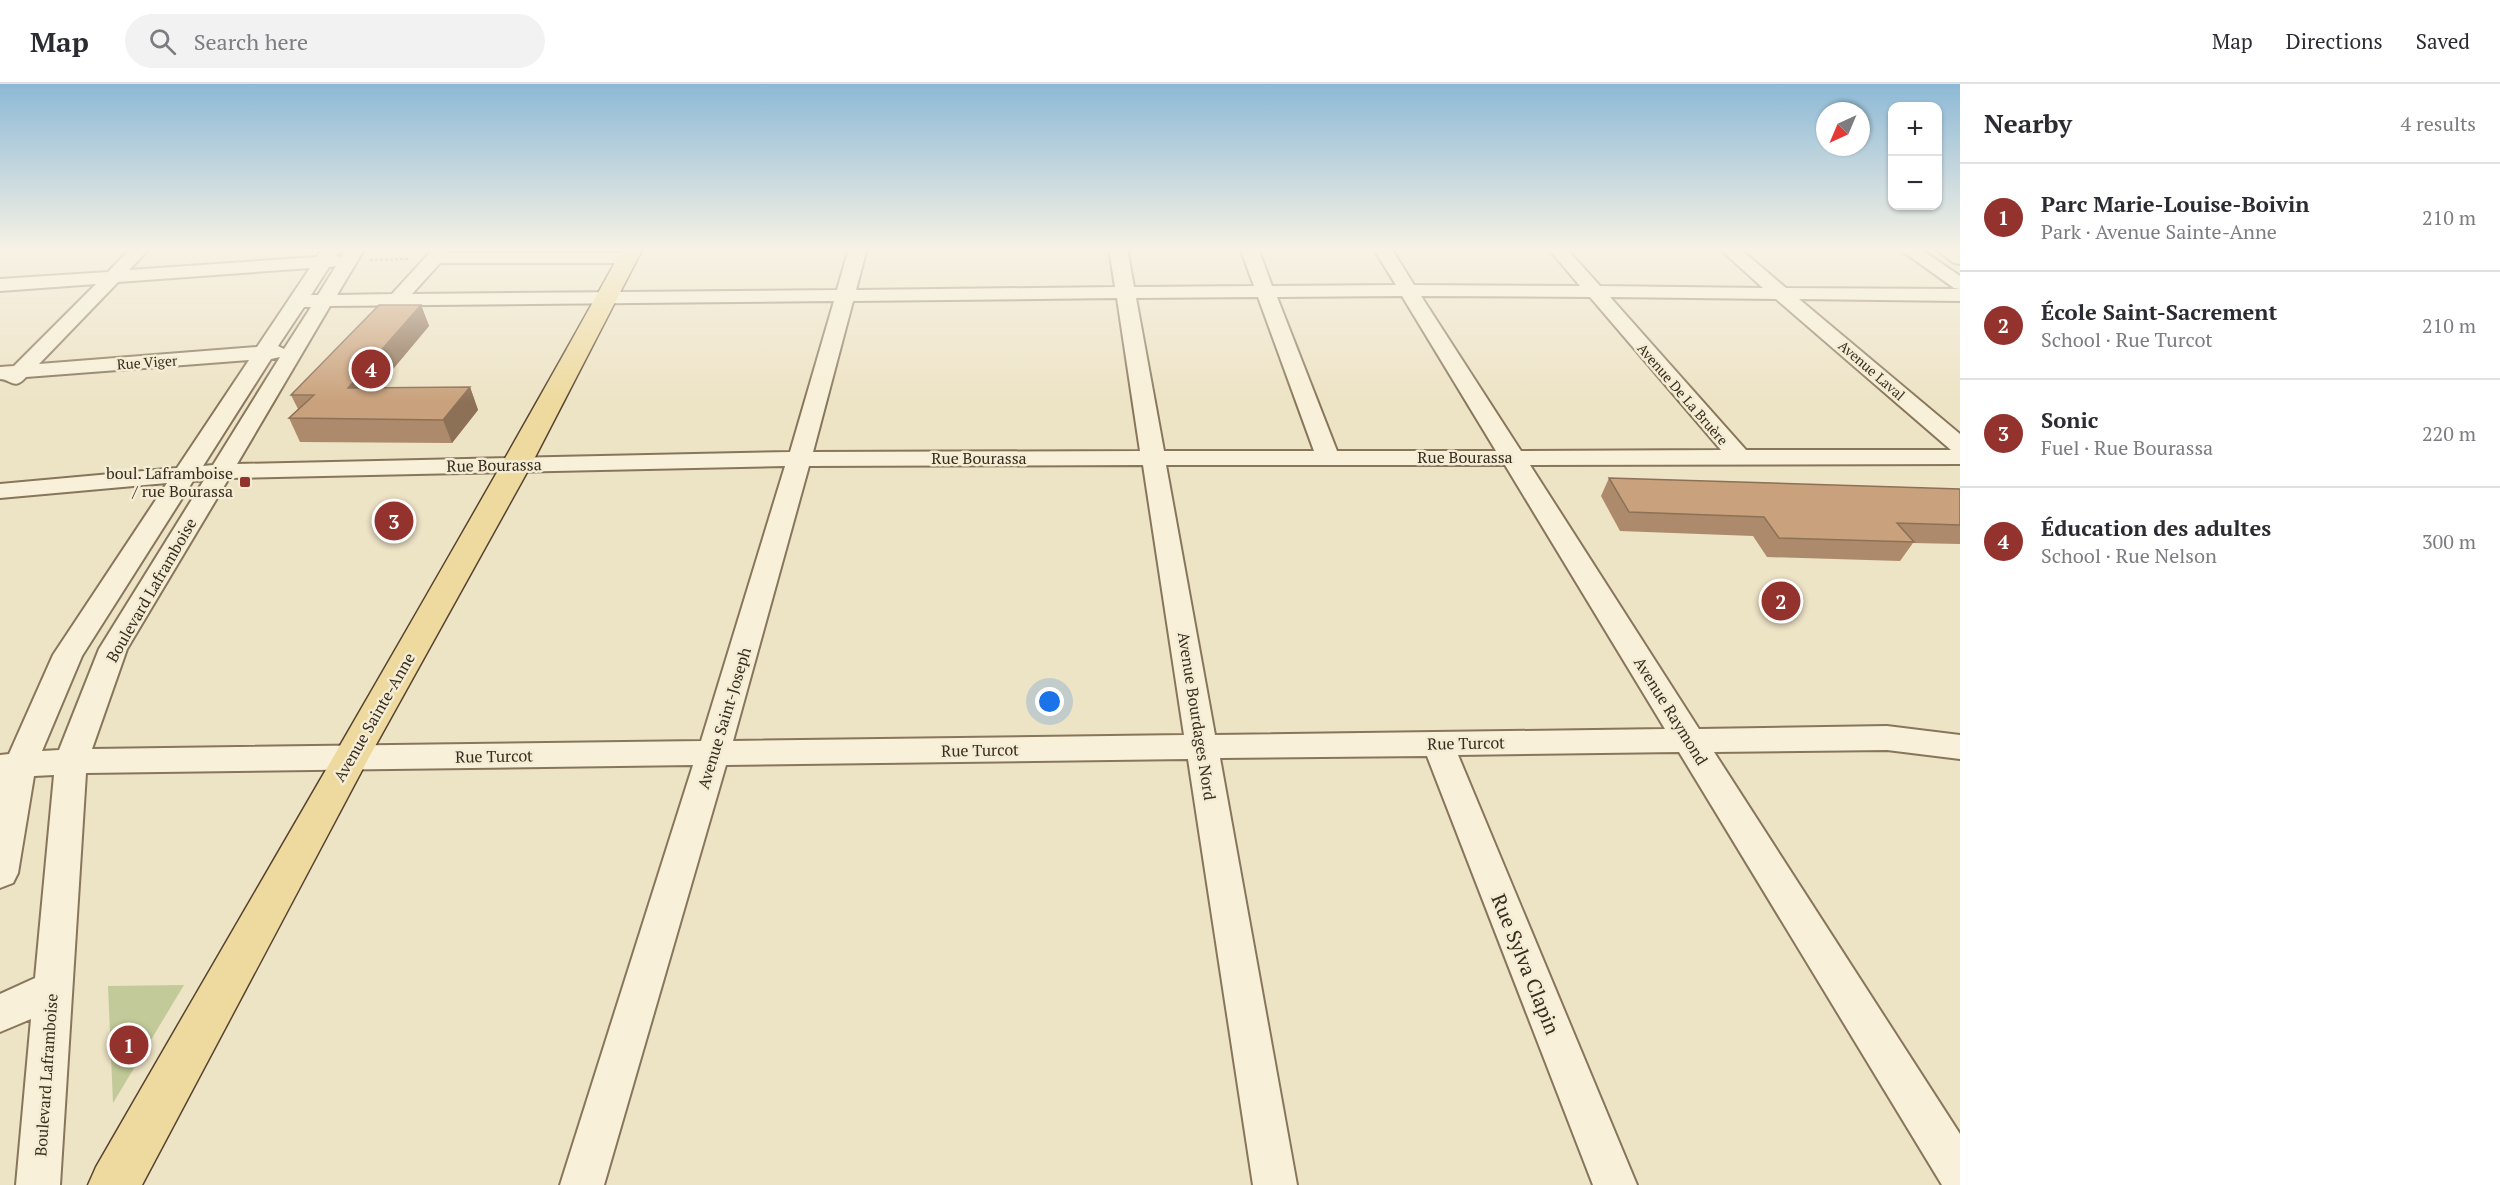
<!DOCTYPE html>
<html lang="en">
<head>
<meta charset="utf-8">
<style>
  body { margin:0; font-family:"PT Serif",serif; background:#f2f2f3; color:#2b2b33 }
  .controls { position:absolute; right:18px; top:18px; display:grid; overflow:hidden; border-radius:12px; box-shadow:0 2px 4px #0004 }
  .controls button { width:54px; height:54px; display:grid; place-items:center; padding:0; border:0; border-bottom:2px solid #e1e1e2; background:#fff; color:#2b2b33; font:30px sans-serif }
  .compass { position:absolute; left:1816px; top:18px; width:54px; height:54px; border-radius:50%; background:#fff; box-shadow:0 2px 4px #0004; rotate:224deg }
  .you { position:absolute; left:1050px; top:618px; width:21px; height:21px; margin:-15px; border:4px solid #fff; border-radius:50%; background:#1a73e8; box-shadow:0 0 0 9px #1a73e833 }
  .badge { display:grid; place-items:center; width:39px; height:39px; border-radius:50%; background:#94332e; color:#fff; font-size:20px; font-weight:700 }
  .pin { position:absolute; translate:-50% -50%; border:3px solid #fff; box-shadow:0 2px 6px #0006 }
  .list { margin:0; padding:0; list-style:none }
  h2 { display:flex; justify-content:space-between; align-items:center; height:78px; margin:0; padding:0 24px; font-size:26px }
  h2 small { font-size:20px; font-weight:400; color:#7c7c81 }
  .list li { display:grid; grid-template-columns:39px 1fr auto; gap:18px; align-items:center; box-sizing:border-box; height:108px; padding:0 24px; border-top:2px solid #e1e1e2 }
  .list b { display:block; font-size:22px; white-space:nowrap }
  .list p { margin:0; font-size:20px; white-space:nowrap; color:#7c7c81 }
  .list em { font-size:20px; font-style:normal; color:#7c7c81 }
  .icon { flex:none; width:33px; height:33px; fill:none; stroke:currentColor; stroke-width:2; stroke-linecap:round; stroke-linejoin:round }
  .map { position:relative; flex:none; width:1960px; height:1101px; overflow:hidden }
  header { display:flex; align-items:center; gap:36px; box-sizing:border-box; height:84px; padding:0 30px; background:#fff; border-bottom:2px solid #e1e1e2 }
  header strong { font-size:28px }
  nav { display:flex; gap:33px; margin-inline-start:auto; font-size:21px }
  .search { width:420px; height:54px; background:#f2f2f3; display:flex; align-items:center; gap:15px; box-sizing:border-box; padding:0 21px; border-radius:33px; color:#7c7c81; font-size:22px }
  main { display:flex }
  aside { flex:1; background:#fff }
  .map>svg:first-child { display:block }
</style>
</head>
<body>
<header>
<strong>Map</strong>
<div class="search"><svg class="icon" aria-label="search" viewBox="0 0 24 24"><circle cx="10" cy="10" r="6"/><path d="M15 15l6 6"/></svg>Search here</div>
<nav><a>Map</a><a>Directions</a><a>Saved</a></nav>
</header>
<main>
<div class="map">
<svg width="1960" height="1101" viewBox="0 0 1960 1101">
  <rect width="100%" height="100%" fill="#ede3c5"/>
  <path fill="#c2ca99" d="M 184,901 L 113,1019 L 108,902 Z"/>
  <g fill="none" stroke-linecap="round" stroke-linejoin="round">
    <defs>
      <g id="minor">
        <path d="M 131,164 L 150,164 L 129,186 L 317,173 L 323,164 L 341,164 L 336,172 L 342,173 L 347,164 L 365,164 L 337,211 L 392,210 L 434,164 L 453,164 L 449,169 L 627,169 L 633,170 L 636,174 L 633,178 L 627,179 L 440,179 L 412,210 L 837,206 L 849,164 L 867,164 L 856,206 L 1115,203 L 1109,164 L 1127,164 L 1134,203 L 1254,202 L 1240,164 L 1258,164 L 1272,202 L 1396,201 L 1373,164 L 1391,164 L 1414,201 L 1580,202 L 1548,164 L 1566,164 L 1600,202 L 1763,204 L 1719,164 L 1739,164 L 1786,204 L 1960,205 L 1954,204 L 1898,164 L 1919,164 L 1960,192 L 1960,217 L 1799,215 L 1960,350 L 1960,380 L 1530,381 L 1699,645 L 1887,642 L 1960,651 L 1960,675 L 1887,666 L 1714,668 L 1960,1050 L 1960,1101 L 1942,1101 L 1679,668 L 1458,671 L 1637,1101 L 1593,1101 L 1427,672 L 1220,674 L 1297,1101 L 1253,1101 L 1188,675 L 726,681 L 604,1101 L 560,1101 L 693,681 L 86,689 L 60,1101 L 16,1101 L 31,935 L 0,948 L 0,910 L 35,894 L 54,691 L 34,692 L 18,789 L 13,799 L 0,804 L 0,671 L 9,670 L 53,571 L 167,399 L 0,414 L 0,400 L 177,384 L 249,276 L 26,293 C 14,307 11,295 0,295 L 0,283 L 14,282 L 96,200 L 0,207 L 0,195 L 108,188 ZM 336,182 L 318,211 L 311,211 L 329,183 ZM 310,184 L 257,263 L 39,280 L 118,198 ZM 1402,212 L 1496,367 L 1337,367 L 1277,213 ZM 1421,212 L 1590,213 L 1721,366 L 1521,367 ZM 1258,213 L 1314,367 L 1164,367 L 1136,214 ZM 1610,213 L 1776,215 L 1951,366 L 1746,366 ZM 1117,214 L 1140,367 L 813,368 L 853,217 ZM 834,217 L 790,368 L 237,380 L 330,222 ZM 304,223 L 311,223 L 284,265 L 278,262 ZM 280,273 L 213,381 L 203,382 L 271,275 ZM 1143,381 L 1184,651 L 733,657 L 809,382 ZM 1166,381 L 1505,381 L 1665,645 L 1215,651 ZM 785,382 L 701,657 L 92,665 L 127,565 L 229,394 ZM 204,396 L 99,565 L 59,666 L 42,667 L 82,572 L 193,397 Z"/>
        <path d="M 1934,164 L 1955,164 L 1960,167 L 1960,180 L 1954,179 Z"/>
      </g>
      <path id="major" d="M 623,164 L 643,164 L 531,381 L 368,675 L 142,1101 L 88,1101 L 96,1083 C 272,777 452,473 623,164 Z"/>
    </defs>
    <use href="#minor" stroke="#87755c" stroke-width="4"/>
    <use href="#major" stroke="#554330" stroke-width="3"/>
    <path stroke="#87755c" stroke-width="2" stroke-dasharray="3 2" stroke-linecap="butt" d="M 370,176 L 408,175"/>
    <use href="#minor" fill="#f8f0d8" fill-rule="evenodd"/>
    <use href="#major" fill="#eeda9e" fill-rule="evenodd"/>
  </g>
  <g fill="#ad8a6b">
    <path d="M 421,221 L 429,242 L 377,304 L 470,303 L 478,326 L 452,359 L 300,358 L 289,334 L 298,325 L 291,311 Z"/>
    <path d="M 1609,394 L 1960,405 L 1960,460 L 1913,459 L 1900,477 L 1767,473 L 1753,452 L 1620,447 L 1601,412 Z"/>
  </g>
  <g fill="#8d7157">
    <path d="M 421,221 L 429,242 L 358,327 L 348,304 Z"/>
    <path d="M 470,303 L 478,326 L 452,359 L 443,336 Z"/>
  </g>
  <g fill="#c9a17c" stroke="#8d7157" stroke-width="1.5">
    <path d="M 379,221 L 421,221 L 348,304 L 470,303 L 443,336 L 289,334 L 314,311 L 291,311 Z"/>
    <path d="M 1609,394 L 1960,405 L 1960,441 L 1897,439 L 1914,458 L 1779,454 L 1764,433 L 1629,428 Z"/>
  </g>
  <linearGradient id="sky" x2="0" y2="1"><stop stop-color="#8db9d6"/><stop offset="0.52" stop-color="#f7f2e5"/><stop offset="1" stop-color="#f7f2e5" stop-opacity="0"/></linearGradient>
  <rect width="1960" height="318" fill="url(#sky)"/>
  <rect fill="#94332e" stroke="#f4edd4" stroke-width="2" x="239" y="392" width="12" height="12" rx="3"/>
  <g text-anchor="middle" dominant-baseline="central" stroke-width="5" stroke-linejoin="round" paint-order="stroke">
    <g font-size="14" fill="#382c1f" stroke="#f4edd4">
      <text transform="translate(147 278) rotate(-4)">Rue Viger</text>
      <text transform="translate(1872 286) rotate(41)">Avenue Laval</text>
      <text transform="translate(1683 310) rotate(49)">Avenue De La Bruère</text>
    </g>
    <g font-size="16" fill="#382c1f" stroke="#f4edd4">
      <text x="1465" y="373">Rue Bourassa</text>
      <text x="979" y="374">Rue Bourassa</text>
      <text transform="translate(494 381) rotate(-1)">Rue Bourassa</text>
      <text transform="translate(151 506) rotate(-60)">Boulevard Laframboise</text>
      <text transform="translate(1671 627) rotate(58)">Avenue Raymond</text>
      <text transform="translate(1197 632) rotate(81)">Avenue Bourdages Nord</text>
      <text transform="translate(374 633) rotate(-60)">Avenue Sainte-Anne</text>
      <text transform="translate(724 634) rotate(-73)">Avenue Saint-Joseph</text>
      <text transform="translate(1466 659) rotate(-1)">Rue Turcot</text>
      <text transform="translate(980 666) rotate(-1)">Rue Turcot</text>
      <text transform="translate(494 672) rotate(-1)">Rue Turcot</text>
      <text transform="translate(46 991) rotate(-86)">Boulevard Laframboise</text>
    </g>
    <g font-size="16" fill="#382c1f" stroke="#f4edd4" text-anchor="end">
      <text x="233" y="389">boul. Laframboise<tspan x="233" dy="18">/ rue Bourassa</tspan></text>
    </g>
    <g font-size="20" fill="#382c1f" stroke="#f4edd4">
      <text transform="translate(1526 880) rotate(68)">Rue Sylva Clapin</text>
    </g>
  </g>
</svg>
<div class="controls">
<button>+</button>
<button>−</button>
</div>
<svg class="compass" viewBox="-18 -18 36 36"><path d="M0-13l5 13h-10z" fill="#e53935"/><path d="M0 13l5-13h-10z" fill="#7c7c81"/></svg>
<div class="you"></div>
<div class="pin badge" style="left:129px;top:961px">1</div>
<div class="pin badge" style="left:1781px;top:517px">2</div>
<div class="pin badge" style="left:394px;top:437px">3</div>
<div class="pin badge" style="left:371px;top:285px">4</div>
</div>
<aside>
<h2>Nearby<small>4 results</small></h2>
<ul class="list">
<li><span class="badge">1</span><div><b>Parc Marie-Louise-Boivin</b><p>Park · Avenue Sainte-Anne</p></div><em>210 m</em></li>
<li><span class="badge">2</span><div><b>École Saint-Sacrement</b><p>School · Rue Turcot</p></div><em>210 m</em></li>
<li><span class="badge">3</span><div><b>Sonic</b><p>Fuel · Rue Bourassa</p></div><em>220 m</em></li>
<li><span class="badge">4</span><div><b>Éducation des adultes</b><p>School · Rue Nelson</p></div><em>300 m</em></li>
</ul>
</aside>
</main>
</body>
</html>
